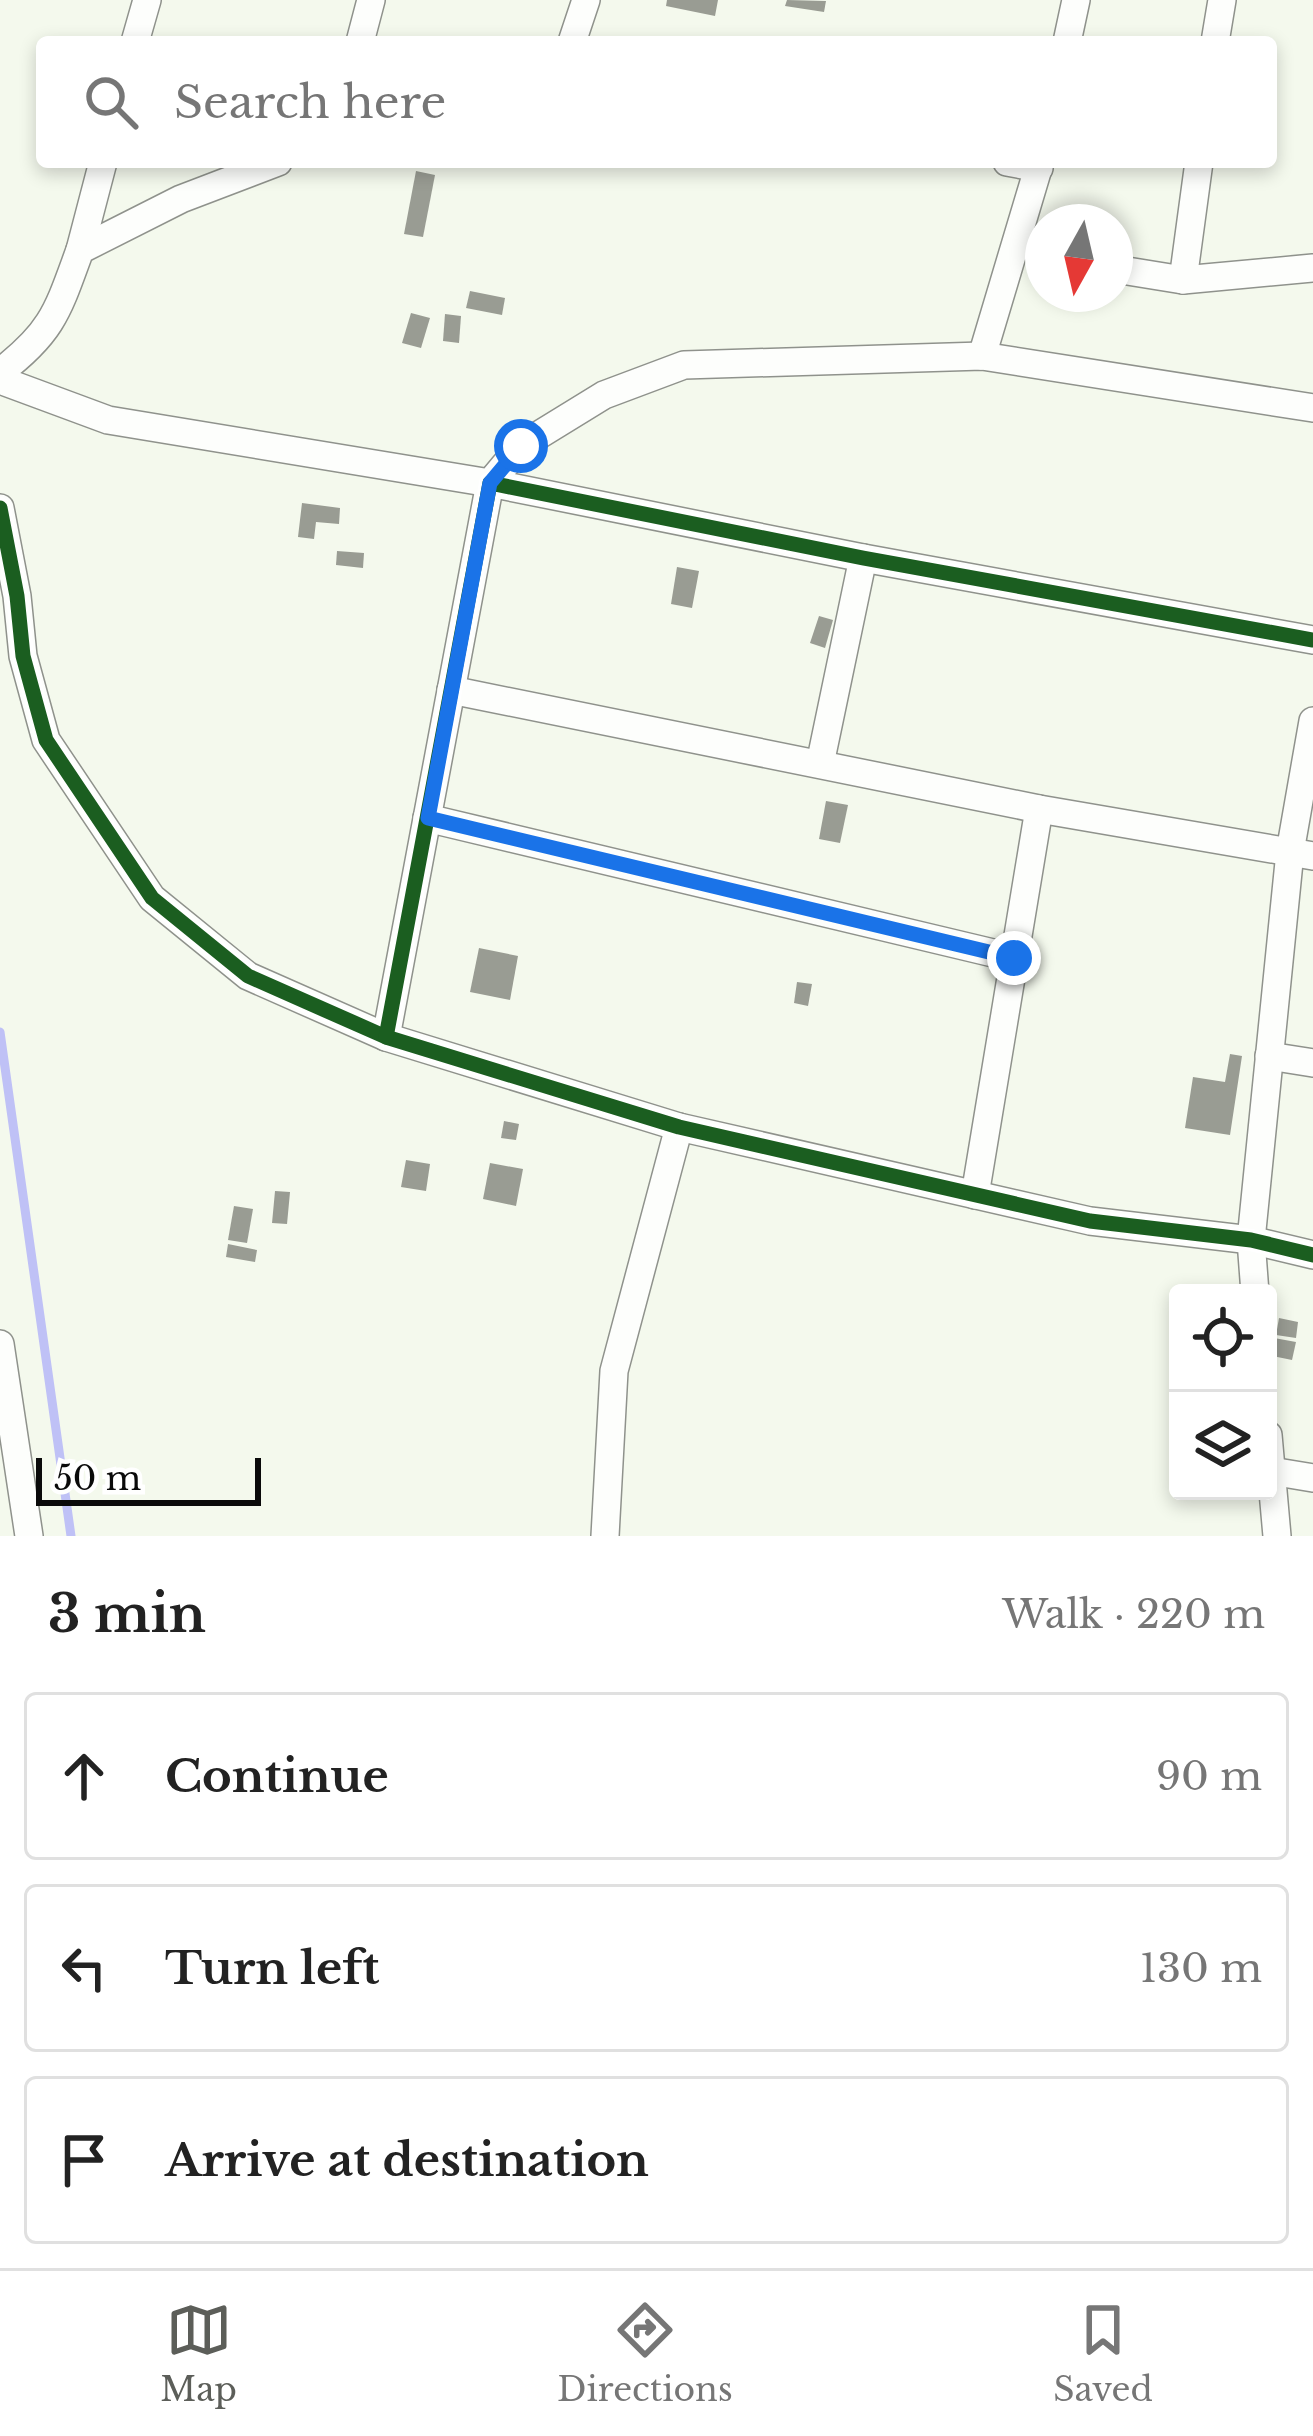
<!DOCTYPE html>
<html lang="en">
<head>
<meta charset="utf-8">
<style>
  body { margin:0; font-family:"Libre Baskerville",serif; background:#f2f2f2; color:#222 }
  .controls { position:absolute; right:36px; bottom:36px; display:grid; overflow:hidden; border-radius:12px; box-shadow:0 6px 18px #0003 }
  .controls button { width:108px; height:108px; display:grid; place-items:center; padding:0; border:0; border-bottom:3px solid #e0e0e0; background:#fff; color:#222; font:60px sans-serif }
  .compass { position:absolute; left:1025px; top:204px; width:108px; height:108px; border-radius:50%; background:#fff; box-shadow:0 6px 18px #0003; rotate:188deg }
  .scale { position:absolute; left:36px; bottom:30px; width:225px; box-sizing:border-box; padding-left:12px; border:6px solid #0a0a0a; border-top:0; font-size:33px; line-height:42px; white-space:nowrap; color:#0a0a0a; -webkit-text-stroke:9px #fff; paint-order:stroke }
  .stop { position:absolute; width:36px; height:36px; margin:-27px; border:9px solid #1a73e8; border-radius:50%; background:#fff }
  .stop.end { background:#1a73e8; border-color:#fff; box-shadow:0 3px 12px #0008 }
  .list { margin:0; padding:0; list-style:none }
  h2 { display:flex; justify-content:space-between; align-items:center; height:156px; margin:0; padding:0 48px; font-size:51px }
  h2 small { font-size:39px; font-weight:400; color:#767676 }
  .list li { display:grid; grid-template-columns:78px 1fr auto; gap:36px; align-items:center; box-sizing:border-box; height:168px; margin:0 24px 24px; padding:0 24px; border:3px solid #e0e0e0; border-radius:12px }
  .list b { display:block; font-size:45px; white-space:nowrap }
  .list em { font-size:39px; font-style:normal; color:#767676 }
  .icon { flex:none; width:66px; height:66px; fill:none; stroke:currentColor; stroke-width:2; stroke-linecap:round; stroke-linejoin:round }
  .map { position:relative; flex:none; width:1313px; height:1536px; overflow:hidden }
  .search { position:absolute; background:#fff; box-shadow:0 6px 18px #0003; left:36px; right:36px; top:36px; height:132px; display:flex; align-items:center; gap:30px; box-sizing:border-box; padding:0 42px; border-radius:12px; color:#767676; font-size:45px }
  .sheet { height:732px; background:#fff }
  nav { display:flex; justify-content:space-around; align-items:center; box-sizing:border-box; height:168px; border-top:3px solid #e0e0e0; background:#fff; font-size:33px; color:#767676 }
  nav a { display:grid; justify-items:center; gap:6px }
  nav .on { color:#5c5e59 }
  .map>svg:first-child { display:block }
</style>
</head>
<body>
<div class="map">
<svg width="1313" height="1536" viewBox="0 0 1313 1536">
  <rect width="100%" height="100%" fill="#f4f9ed"/>
  <g fill="none" stroke-linecap="round" stroke-linejoin="round">
    <path stroke="#bfc1f6" stroke-width="9" d="M 0,1032 L 71,1536"/>
  </g>
  <g fill="#999c93">
    <path d="M 667,0 L 718,0 L 715,16 L 666,6 Z"/>
    <path d="M 787,0 L 826,1 L 824,12 L 785,6 Z"/>
    <path d="M 416,171 L 435,175 L 423,237 L 404,234 Z"/>
    <path d="M 470,291 L 505,298 L 502,315 L 466,308 Z"/>
    <path d="M 411,313 L 430,318 L 421,348 L 402,343 Z"/>
    <path d="M 445,314 L 461,316 L 459,343 L 443,341 Z"/>
    <path d="M 302,503 L 340,508 L 339,524 L 316,522 L 314,539 L 298,537 Z"/>
    <path d="M 337,551 L 364,553 L 363,568 L 336,565 Z"/>
    <path d="M 677,567 L 699,571 L 692,608 L 671,604 Z"/>
    <path d="M 819,616 L 833,620 L 825,648 L 810,643 Z"/>
    <path d="M 826,801 L 848,805 L 840,843 L 819,839 Z"/>
    <path d="M 479,948 L 518,956 L 510,1000 L 470,992 Z"/>
    <path d="M 797,982 L 812,984 L 808,1006 L 794,1003 Z"/>
    <path d="M 1230,1054 L 1242,1056 L 1230,1135 L 1185,1128 L 1193,1077 L 1225,1082 Z"/>
    <path d="M 504,1121 L 519,1124 L 516,1140 L 501,1138 Z"/>
    <path d="M 406,1160 L 430,1164 L 426,1191 L 401,1187 Z"/>
    <path d="M 490,1163 L 523,1169 L 516,1206 L 483,1199 Z"/>
    <path d="M 275,1191 L 290,1192 L 287,1224 L 272,1223 Z"/>
    <path d="M 234,1206 L 253,1209 L 247,1243 L 228,1240 Z"/>
    <path d="M 228,1244 L 257,1250 L 255,1262 L 226,1257 Z"/>
    <path d="M 1279,1318 L 1298,1322 L 1296,1338 L 1276,1335 Z"/>
    <path d="M 1268,1337 L 1296,1342 L 1292,1360 L 1268,1355 Z"/>
  </g>
  <g fill="none" stroke-linecap="round" stroke-linejoin="round">
    <defs>
      <g id="street">
        <path d="M 135,42 L 147,0"/>
        <path d="M 360,42 L 371,0"/>
        <path d="M 572,42 L 586,0"/>
        <path d="M 1067,42 L 1076,0"/>
        <path d="M 1215,42 L 1222,0"/>
        <path d="M 1007,162 L 1039,168"/>
        <path d="M 80,250 L 103,162"/>
        <path d="M 1115,269 L 1183,280 L 1313,268"/>
        <path d="M 1183,280 L 1199,162"/>
        <path d="M 982,356 L 1040,162"/>
        <path d="M 0,372 C 53,332 58,310 80,250 L 181,199 L 278,162"/>
        <path d="M 0,380 L 108,420 L 490,483 L 521,446 L 604,395 L 684,365 L 982,356 L 1313,408"/>
        <path d="M 0,508 L 17,596 L 23,656 L 46,740 L 152,898 L 248,976 L 386,1037 L 679,1127 L 1090,1221 L 1251,1240 L 1313,1255"/>
        <path d="M 451,690 L 1039,809 L 1313,856"/>
        <path d="M 820,764 L 863,558"/>
        <path d="M 427,818 L 1014,958"/>
        <path d="M 386,1037 L 490,483 L 863,558 L 1313,640"/>
        <path d="M 1269,1056 L 1313,1063"/>
        <path d="M 975,1195 L 1039,809"/>
        <path d="M 1255,1293 L 1251,1240 L 1290,852 L 1313,721"/>
        <path d="M 0,1344 L 29,1536"/>
        <path d="M 1268,1435 L 1277,1536"/>
        <path d="M 1271,1471 L 1313,1478"/>
        <path d="M 605,1536 L 614,1371 L 679,1127"/>
      </g>
    </defs>
    <use href="#street" stroke="#8f928c" stroke-width="30"/>
    <use href="#street" stroke="#fdfefc" stroke-width="27"/>
    <defs>
      <g id="cycleway">
        <path d="M 0,508 L 17,596 L 23,656 L 46,740 L 152,898 L 248,976 L 386,1037 L 679,1127 L 1090,1221 L 1251,1240 L 1313,1255"/>
        <path d="M 386,1037 L 490,483 L 863,558 L 1313,640"/>
      </g>
    </defs>
    <use href="#cycleway" stroke="#fff" stroke-width="22"/>
    <use href="#cycleway" stroke="#1b5e20" stroke-width="15"/>
  </g>
  <g fill="none" stroke-linecap="round" stroke-linejoin="round">
    <path stroke="#1a73e8" stroke-width="15" d="M 521,446 L 490,483 L 428,818 L 1014,958"/>
  </g>
</svg>
<div class="controls">
<button><svg class="icon" aria-label="locate" viewBox="0 0 24 24"><circle cx="12" cy="12" r="6"/><path d="M12 2v4M12 18v4M2 12h4M18 12h4"/></svg></button>
<button><svg class="icon" aria-label="layers" viewBox="0 0 24 24"><path d="M12 4l9 5-9 5-9-5zM3 14l9 5 9-5"/></svg></button>
</div>
<svg class="compass" viewBox="-18 -18 36 36"><path d="M0-13l5 13h-10z" fill="#e53935"/><path d="M0 13l5-13h-10z" fill="#767676"/></svg>
<div class="scale">50 m</div>
<div class="stop" style="left:521px;top:446px"></div>
<div class="stop end" style="left:1014px;top:958px"></div>
<div class="search"><svg class="icon" aria-label="search" viewBox="0 0 24 24"><circle cx="10" cy="10" r="6"/><path d="M15 15l6 6"/></svg>Search here</div>
</div>
<section class="sheet">
<h2>3 min<small>Walk · 220 m</small></h2>
<ul class="list">
<li><svg class="icon" aria-label="ahead" viewBox="0 0 24 24"><path d="M12 20V5M6 11l6-6 6 6"/></svg><div><b>Continue</b></div><em>90 m</em></li>
<li><svg class="icon" aria-label="left" viewBox="0 0 24 24"><path d="M17 20v-9H6M10 6l-5 5 5 5"/></svg><div><b>Turn left</b></div><em>130 m</em></li>
<li><svg class="icon" aria-label="arrive" viewBox="0 0 24 24"><path d="M6 21V4h12l-3 4 3 4H6"/></svg><div><b>Arrive at destination</b></div></li>
</ul>
</section>
<nav>
<a class="on"><svg class="icon" aria-label="map" viewBox="0 0 24 24"><path d="M3 6l6-2 6 2 6-2v14l-6 2-6-2-6 2zM9 4v14M15 6v14"/></svg>Map</a>
<a><svg class="icon" aria-label="directions" viewBox="0 0 24 24"><path d="M12 3l9 9-9 9-9-9zM9 14v-3h6M13 9l2 2-2 2"/></svg>Directions</a>
<a><svg class="icon" aria-label="saved" viewBox="0 0 24 24"><path d="M7 4h10v16l-5-4-5 4z"/></svg>Saved</a>
</nav>
</body>
</html>
